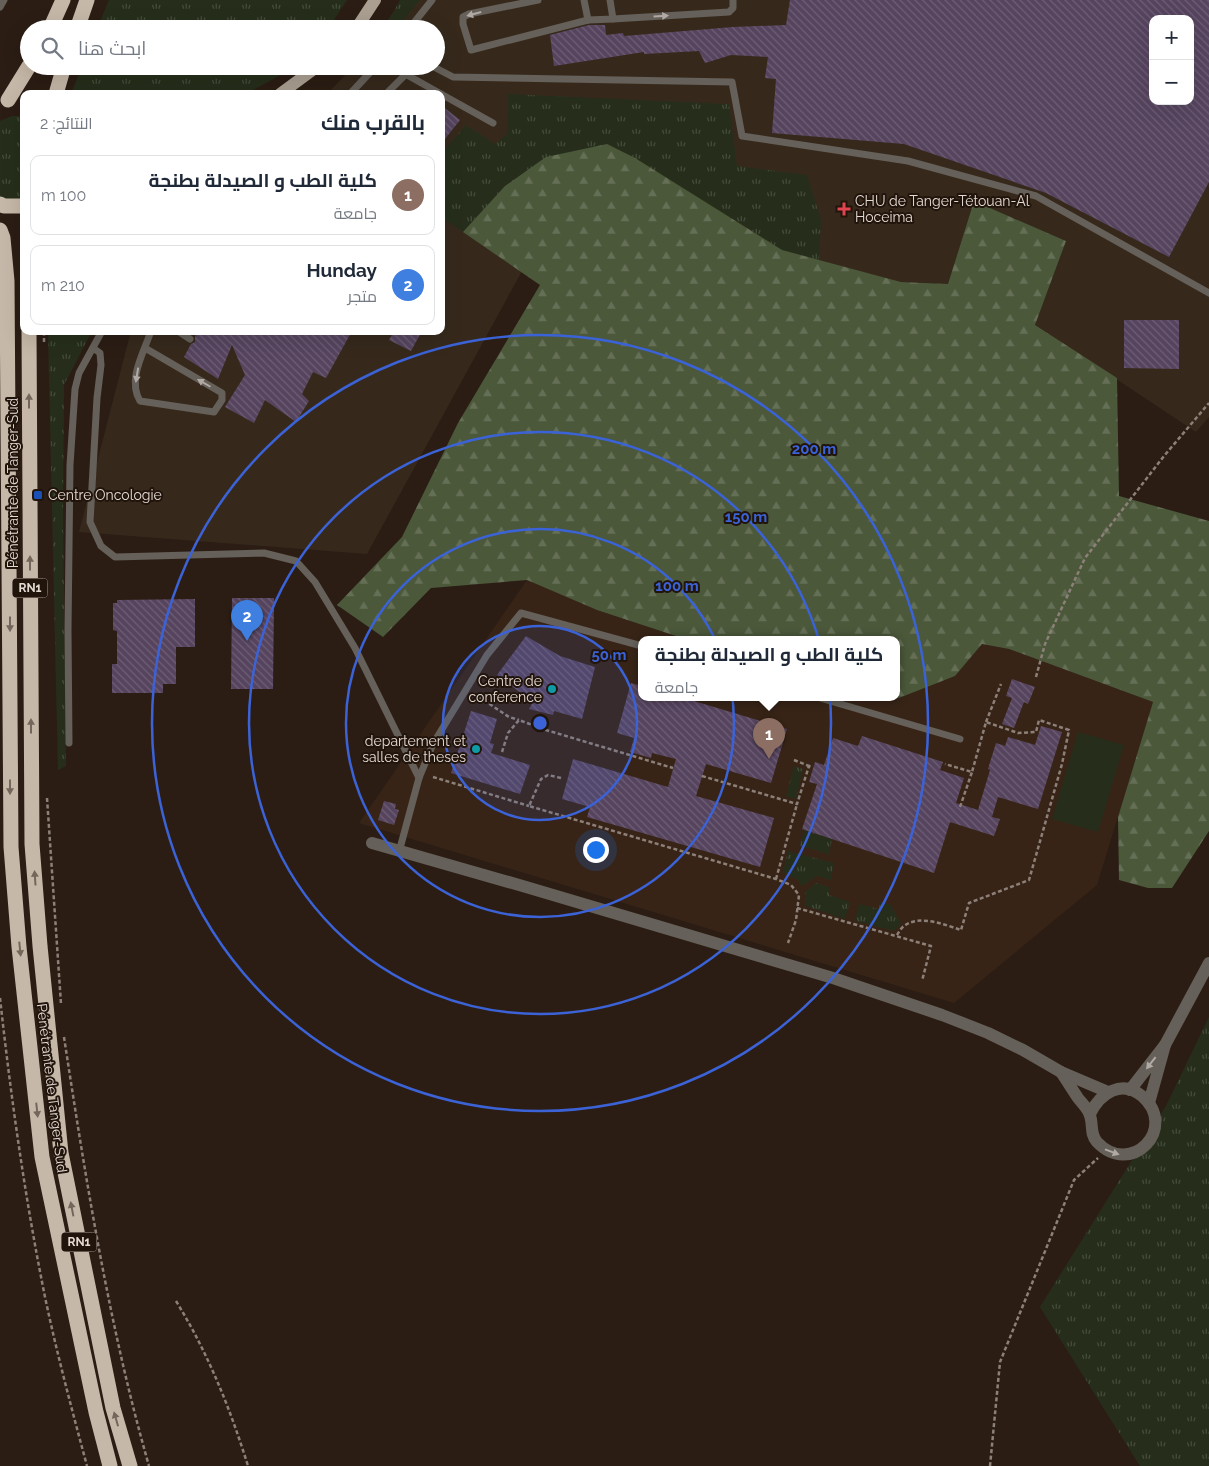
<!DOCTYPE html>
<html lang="ar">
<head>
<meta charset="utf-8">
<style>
  body { margin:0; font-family:Raleway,Cairo,sans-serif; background:#f6f6f7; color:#1f2937; direction:rtl }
  .controls { position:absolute; right:15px; top:15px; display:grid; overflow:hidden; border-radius:10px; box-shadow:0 5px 20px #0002 }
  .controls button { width:45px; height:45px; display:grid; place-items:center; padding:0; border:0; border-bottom:1px solid #e0e1e3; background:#fff; color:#1f2937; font:25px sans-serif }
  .you { position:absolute; left:595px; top:849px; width:18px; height:18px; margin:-12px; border:4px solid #fff; border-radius:50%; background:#1a73e8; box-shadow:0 0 0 8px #1a73e833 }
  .badge { display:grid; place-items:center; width:32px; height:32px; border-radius:50%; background:#111827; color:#fff; font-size:16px; font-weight:700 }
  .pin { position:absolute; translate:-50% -41px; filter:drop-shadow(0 1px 2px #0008) }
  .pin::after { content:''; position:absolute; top:26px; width:18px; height:15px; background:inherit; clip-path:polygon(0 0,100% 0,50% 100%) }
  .popup { position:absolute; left:638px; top:636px; width:262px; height:65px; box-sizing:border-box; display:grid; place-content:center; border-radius:10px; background:#fff; filter:drop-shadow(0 1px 4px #0005); font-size:16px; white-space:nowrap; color:#747a83 }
  .popup b { font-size:19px; color:#1f2937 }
  .popup::after { content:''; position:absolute; left:50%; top:100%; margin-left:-10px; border:10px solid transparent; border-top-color:#fff }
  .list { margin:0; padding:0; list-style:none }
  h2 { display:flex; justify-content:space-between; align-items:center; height:65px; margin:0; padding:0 20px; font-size:21px }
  h2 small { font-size:16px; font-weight:400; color:#747a83 }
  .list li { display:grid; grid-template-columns:32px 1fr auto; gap:15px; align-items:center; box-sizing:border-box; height:80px; margin:0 10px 10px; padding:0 10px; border:1px solid #e0e1e3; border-radius:10px }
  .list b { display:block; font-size:19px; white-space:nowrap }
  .list p { margin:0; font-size:16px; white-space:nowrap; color:#747a83 }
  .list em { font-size:16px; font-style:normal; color:#747a83 }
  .icon { flex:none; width:28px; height:28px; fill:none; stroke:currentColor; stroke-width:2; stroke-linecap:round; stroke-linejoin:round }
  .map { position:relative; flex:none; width:1209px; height:1466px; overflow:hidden; direction:ltr }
  .search { position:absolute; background:#fff; box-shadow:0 5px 20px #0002; left:20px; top:20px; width:425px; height:55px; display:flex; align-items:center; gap:12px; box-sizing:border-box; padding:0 18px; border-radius:28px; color:#747a83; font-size:19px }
  .panel { position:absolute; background:#fff; box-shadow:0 5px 20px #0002; left:20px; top:90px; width:425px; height:245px; border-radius:10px; direction:rtl }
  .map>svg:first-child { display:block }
</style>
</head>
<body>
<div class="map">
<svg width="1209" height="1466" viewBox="0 0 1209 1466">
  <defs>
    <pattern id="grass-tufts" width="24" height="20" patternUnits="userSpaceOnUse" patternTransform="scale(1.25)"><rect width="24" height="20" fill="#262e1b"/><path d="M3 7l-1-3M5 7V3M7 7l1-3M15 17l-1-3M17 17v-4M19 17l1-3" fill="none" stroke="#454c3b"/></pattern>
    <pattern id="forest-firs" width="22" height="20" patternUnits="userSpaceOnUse" patternTransform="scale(1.25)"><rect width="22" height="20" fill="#4b583a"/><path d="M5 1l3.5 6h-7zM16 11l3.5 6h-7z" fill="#656f56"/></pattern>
    <pattern id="building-back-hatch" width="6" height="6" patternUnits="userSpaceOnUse" patternTransform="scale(1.25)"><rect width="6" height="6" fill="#56445f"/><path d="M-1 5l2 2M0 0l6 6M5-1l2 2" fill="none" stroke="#6e5e75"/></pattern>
  </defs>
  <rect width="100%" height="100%" fill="#2b1d14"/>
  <path fill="#372417" d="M 527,580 L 597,610 L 688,640 L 642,640 L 642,698 L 899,698 L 955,676 L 982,644 L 1009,649 L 1153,702 L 1097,885 L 954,1003 L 359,823 Z"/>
  <path fill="#36291c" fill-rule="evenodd" d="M 401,0 L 1209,0 L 1209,417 L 1196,432 L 1035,325 L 1066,241 L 974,201 L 948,284 L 901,282 L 782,250 L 522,271 L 367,554 L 79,532 L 131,331 L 441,331 L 441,94 L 327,94 L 354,66 L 436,66 L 436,29 L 382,29 ZM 1153,19 L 1190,19 L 1190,101 L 1153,101 Z"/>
  <g fill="url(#grass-tufts)">
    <path d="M 109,0 L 347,0 L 328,29 L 97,29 Z"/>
    <path d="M 400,0 L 420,0 L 396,29 L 384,29 Z"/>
    <path d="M 82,66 L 297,66 L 246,94 L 71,94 Z"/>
    <path d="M 508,94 L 729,104 L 737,166 L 807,175 L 821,220 L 819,260 L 782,250 L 635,158 L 607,144 L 505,186 L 463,232 L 441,217 L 441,154 L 466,125 L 495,144 L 507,134 Z"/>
    <path d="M 12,116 L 24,116 L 24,203 L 0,198 L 0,121 Z"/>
    <path d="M 48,331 L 92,331 L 64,385 L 63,511 L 66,766 L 58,770 Z"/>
    <path d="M 794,766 L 803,769 L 796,799 L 786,796 Z"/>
    <path d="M 804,830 L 832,839 L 829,854 L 800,846 Z"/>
    <path d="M 788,851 L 834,863 L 831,880 L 817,876 L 802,886 L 798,880 L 783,872 Z"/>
    <path d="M 816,883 L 829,887 L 829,895 L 850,902 L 845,919 L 805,906 L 805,892 Z"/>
    <path d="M 880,902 L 891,905 L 901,924 L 894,931 L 855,921 L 859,904 L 879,909 Z"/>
    <path d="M 1209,1017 L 1209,1466 L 1140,1466 L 1040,1307 L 1166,1106 Z"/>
  </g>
  <path fill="url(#forest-firs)" d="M 607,144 L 635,158 L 782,250 L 901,282 L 948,284 L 974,201 L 1066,241 L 1035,325 L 1117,378 L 1119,496 L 1209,521 L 1209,831 L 1172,888 L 1148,888 L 1119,880 L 1118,817 L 1153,702 L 1009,649 L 982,644 L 955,676 L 899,698 L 896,697 L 896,640 L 688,640 L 597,610 L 527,580 L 431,588 L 383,637 L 337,605 L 402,537 L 458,423 L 540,285 L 463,232 L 505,186 L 546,157 Z"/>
  <path fill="#262e1b" d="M 1078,732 L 1124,745 L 1098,832 L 1052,819 Z"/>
  <g fill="url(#building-back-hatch)" fill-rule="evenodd">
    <path d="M 790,0 L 1209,0 L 1209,182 L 1169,257 L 1046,193 L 904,144 L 772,133 L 776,79 L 765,78 L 768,57 L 731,55 L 705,63 L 699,51 L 644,54 L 644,52 L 554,66 L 550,35 L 589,25 L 605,25 L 606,35 L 623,33 L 624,36 L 733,27 L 786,25 ZM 1153,19 L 1190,19 L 1190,101 L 1153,101 Z"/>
    <path d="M 441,105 L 460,120 L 441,144 Z"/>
    <path d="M 1124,320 L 1179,320 L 1179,369 L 1124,368 Z"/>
    <path d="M 197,331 L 352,331 L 326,378 L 313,372 L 302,394 L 309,401 L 296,422 L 265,400 L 254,423 L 225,407 L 245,375 L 232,345 L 218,379 L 184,357 L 191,344 L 195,342 L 195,337 Z"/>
    <path d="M 394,331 L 422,331 L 411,351 L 389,340 Z"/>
    <path d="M 232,598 L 274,598 L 273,689 L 231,689 Z"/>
    <path d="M 195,599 L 195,647 L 176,647 L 176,684 L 163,684 L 163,693 L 112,693 L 112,664 L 117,664 L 117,631 L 113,630 L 113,603 L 117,603 L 117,600 Z"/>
    <path d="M 526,636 L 560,656 L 595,667 L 582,719 L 554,711 L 553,715 L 529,709 L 533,702 L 497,675 Z"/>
    <path d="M 1012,679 L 1035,687 L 1028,704 L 1024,702 L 1014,728 L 1002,724 L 1012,698 L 1006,696 Z"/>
    <path d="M 631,683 L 642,686 L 642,698 L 684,698 L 787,729 L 771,783 L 706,764 L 696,796 L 774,818 L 760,867 L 587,817 L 590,807 L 562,799 L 573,759 L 668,787 L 676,759 L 652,753 L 651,758 L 630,752 L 634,738 L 617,733 Z"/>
    <path d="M 471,711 L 497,719 L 490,743 L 494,744 L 491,753 L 530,765 L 520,794 L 451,773 Z"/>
    <path d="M 1041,726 L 1062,732 L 1038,809 L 998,797 L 992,817 L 1000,819 L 994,836 L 950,822 L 934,873 L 802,829 L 817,784 L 809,782 L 815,762 L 824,765 L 833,738 L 858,746 L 862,736 L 943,762 L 940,770 L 964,778 L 956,803 L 978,810 L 990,770 L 988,769 L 996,743 L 1005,746 L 1008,737 L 1035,745 Z"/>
    <path d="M 384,801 L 396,804 L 395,809 L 399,810 L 394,825 L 378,820 Z"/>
  </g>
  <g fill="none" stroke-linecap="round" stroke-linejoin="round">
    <g stroke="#8c8079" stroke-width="2.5" stroke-dasharray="4 2.5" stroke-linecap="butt">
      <path d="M 44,342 L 44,331"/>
      <path d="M 1036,677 L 1045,644 L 1085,558 L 1164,456 L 1209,403"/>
      <path d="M 473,693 L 509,717 L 519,720"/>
      <path d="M 986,722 L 1001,684"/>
      <path d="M 502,752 L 508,733 L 519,720 L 546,730 L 673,768"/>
      <path d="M 794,760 L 809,766"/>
      <path d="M 702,776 L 797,804 L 809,766 L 812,767"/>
      <path d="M 433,777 L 529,806"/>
      <path d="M 561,778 L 548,775 L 541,779 L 529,806 L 776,879 L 791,885 L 799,895 L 796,920 L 788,943"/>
      <path d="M 47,798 L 61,1004"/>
      <path d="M 960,807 L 972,772"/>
      <path d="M 776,879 L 797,804"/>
      <path d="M 797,908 L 931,946 L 922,981"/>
      <path d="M 897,935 C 899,932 901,928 904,926 C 920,914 945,925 961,930 L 969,903 L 1029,880 L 1062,764 L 1069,730 L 1039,720 L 1036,732 L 1018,733 L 986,722 L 972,772 L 945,764"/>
      <path d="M 0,998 C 11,1098 25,1198 45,1297 C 57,1354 72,1410 87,1466"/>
      <path d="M 64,1037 C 86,1181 109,1326 149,1466"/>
      <path d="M 176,1301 C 208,1353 230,1408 248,1466"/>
      <path d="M 990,1466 L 1000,1362 L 1074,1180 L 1098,1158"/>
    </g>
    <g stroke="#656059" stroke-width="7">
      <path d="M 538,0 L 469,14 L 463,17 L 463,24 L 471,50 L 588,20"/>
      <path d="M 584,0 L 588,20 L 613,19 L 610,0"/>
      <path d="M 0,7 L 4,0"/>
      <path d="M 613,19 L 729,12 L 733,8 L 733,0"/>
      <path d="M 409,29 L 432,0"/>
      <path d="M 391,66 L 441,94"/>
      <path d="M 432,66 L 453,77 L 732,82 L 742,136 L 908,161 L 1036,196 L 1209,293"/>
      <path d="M 350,94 L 376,66"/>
      <path d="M 386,94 L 405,75"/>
      <path d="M 441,94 L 493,123"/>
      <path d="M 178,331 L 190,339"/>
      <path d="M 93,348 L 100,353 L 101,365 L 97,398 L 90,522 L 101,546 L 115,557 L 264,553 L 296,561 L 315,582 L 355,648 L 419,778"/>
      <path d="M 145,348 L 222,393 L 222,400 L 214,412 L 140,401 C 127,380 144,352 151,331"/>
      <path d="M 820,698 L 960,739"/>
      <path d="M 69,743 L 68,630 L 70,465 L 75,389 L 79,373 L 102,331"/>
      <path d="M 399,852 L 419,778 L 433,744 L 487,655 L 521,613 L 642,646"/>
    </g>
    <g stroke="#656059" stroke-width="12">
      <path d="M 372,843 L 526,887 L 833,978 L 942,1015 L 988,1033 L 1023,1050 L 1061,1072 L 1108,1092"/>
      <path d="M 1165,1045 L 1209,963"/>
      <path d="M 1061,1072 C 1067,1081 1072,1089 1078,1098 C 1081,1102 1087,1108 1089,1113 C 1094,1123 1089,1133 1097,1142 C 1131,1178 1179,1128 1142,1096 C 1122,1079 1100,1093 1090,1114"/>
      <path d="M 1130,1090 L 1165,1045 L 1149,1103"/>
    </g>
    <g stroke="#aa9f91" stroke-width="12">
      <path d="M 356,29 L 375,0"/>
      <path d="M 280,94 L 318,66"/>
    </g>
    <g stroke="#c6b8a8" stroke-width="15">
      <path d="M 50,29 L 63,0"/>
      <path d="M 77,29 L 87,0"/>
      <path d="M 56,94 L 64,66"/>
      <path d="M 8,100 L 29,66"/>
      <path d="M 0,204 L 4,206 L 24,206"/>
      <path d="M 0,230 L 3,238 L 7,281 L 11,847 L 19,947 L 42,1157 L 96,1412 L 110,1466"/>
      <path d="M 29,331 L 32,844 L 40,946 L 61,1153 L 113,1408 L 130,1466"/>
    </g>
  </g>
  <defs><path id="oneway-solid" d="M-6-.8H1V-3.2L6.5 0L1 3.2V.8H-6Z" transform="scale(1.25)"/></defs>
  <g fill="#b1a9a3">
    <use href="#oneway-solid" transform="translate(474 14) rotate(165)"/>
    <use href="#oneway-solid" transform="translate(661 16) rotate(-3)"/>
    <use href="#oneway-solid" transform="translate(137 375) rotate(99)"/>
    <use href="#oneway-solid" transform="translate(204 383) rotate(-150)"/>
    <use href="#oneway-solid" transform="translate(1151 1063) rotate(128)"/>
    <use href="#oneway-solid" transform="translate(1112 1152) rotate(20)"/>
  </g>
  <g fill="#74665a">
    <use href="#oneway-solid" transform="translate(29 401) rotate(-90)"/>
    <use href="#oneway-solid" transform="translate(30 563) rotate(-90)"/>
    <use href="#oneway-solid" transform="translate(10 624) rotate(90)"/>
    <use href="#oneway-solid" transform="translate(31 726) rotate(-90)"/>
    <use href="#oneway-solid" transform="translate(10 787) rotate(90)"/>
    <use href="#oneway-solid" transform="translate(35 878) rotate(-94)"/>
    <use href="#oneway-solid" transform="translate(20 949) rotate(84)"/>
    <use href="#oneway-solid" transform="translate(37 1110) rotate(84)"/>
    <use href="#oneway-solid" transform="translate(72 1209) rotate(-101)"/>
    <use href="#oneway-solid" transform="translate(116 1419) rotate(-106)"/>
  </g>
  <circle cx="540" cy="723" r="97" fill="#3b63d7" fill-opacity=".12"/>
  <g fill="none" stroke="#3b63d7" stroke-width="2.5">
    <circle cx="540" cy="723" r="97"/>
    <circle cx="540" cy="723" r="194"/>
    <circle cx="540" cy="723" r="291"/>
    <circle cx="540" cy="723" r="388"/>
  </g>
  <path fill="#e0444e" stroke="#21140b" stroke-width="2" d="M841.5 201.5h5v5h5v5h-5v5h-5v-5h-5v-5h5z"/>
  <rect fill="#1a4fb4" stroke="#21140b" stroke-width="2" x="33" y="490" width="10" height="10" rx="2.5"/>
  <g fill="#0f9aa8" stroke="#21140b" stroke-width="2">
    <circle cx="552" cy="689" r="5"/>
    <circle cx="476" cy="749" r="5"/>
  </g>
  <g text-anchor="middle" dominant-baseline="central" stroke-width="4" stroke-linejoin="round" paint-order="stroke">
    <g fill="#21140b" stroke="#aa9f98" stroke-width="1">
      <rect x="12.5" y="578.5" width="35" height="19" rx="4"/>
      <rect x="61.5" y="1232.5" width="35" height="19" rx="4"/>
    </g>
    <g font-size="12" font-weight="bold" fill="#e4dad4">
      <text x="30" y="588">RN1</text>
      <text x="79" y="1242">RN1</text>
    </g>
    <g font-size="14" fill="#e4dad4" stroke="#21140b" text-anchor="start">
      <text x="855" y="201">CHU de Tanger-Tétouan-Al<tspan x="855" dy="16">Hoceima</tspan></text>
      <text x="48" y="495">Centre Oncologie</text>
      <text x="542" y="681" text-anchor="end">Centre de<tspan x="542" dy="16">conference</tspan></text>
      <text x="466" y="741" text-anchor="end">departement et<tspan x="466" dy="16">salles de theses</tspan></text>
    </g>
    <g font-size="14" fill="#e4dad4" stroke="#21140b">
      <text transform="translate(13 483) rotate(-90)">Pénétrante de Tanger-Sud</text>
      <text transform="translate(52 1088) rotate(83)">Pénétrante de Tanger-Sud</text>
    </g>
  </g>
  <circle cx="540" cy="723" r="8" fill="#3b63d7" stroke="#21140b" stroke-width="2.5"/>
  <g font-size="15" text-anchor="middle" font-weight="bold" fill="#3b63d7" stroke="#21140b" stroke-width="4" stroke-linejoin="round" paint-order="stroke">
    <text x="814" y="454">200 m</text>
    <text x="746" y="522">150 m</text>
    <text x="677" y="591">100 m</text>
    <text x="609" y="660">50 m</text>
  </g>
</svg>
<div class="controls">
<button>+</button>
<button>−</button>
</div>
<div class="you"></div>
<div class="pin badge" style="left:769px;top:759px;background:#8d6e63">1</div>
<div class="popup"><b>كلية الطب و الصيدلة بطنجة</b>جامعة</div>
<div class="pin badge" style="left:247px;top:641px;background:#3f7fe0">2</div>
<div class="search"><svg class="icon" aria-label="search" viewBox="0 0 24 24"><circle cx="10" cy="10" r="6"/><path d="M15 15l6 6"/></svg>ابحث هنا</div>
<section class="panel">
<h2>بالقرب منك<small>النتائج: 2</small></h2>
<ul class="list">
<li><span class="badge" style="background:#8d6e63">1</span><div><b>كلية الطب و الصيدلة بطنجة</b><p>جامعة</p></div><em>100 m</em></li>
<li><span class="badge" style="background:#3f7fe0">2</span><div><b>Hunday</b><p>متجر</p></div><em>210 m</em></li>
</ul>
</section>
</div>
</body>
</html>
